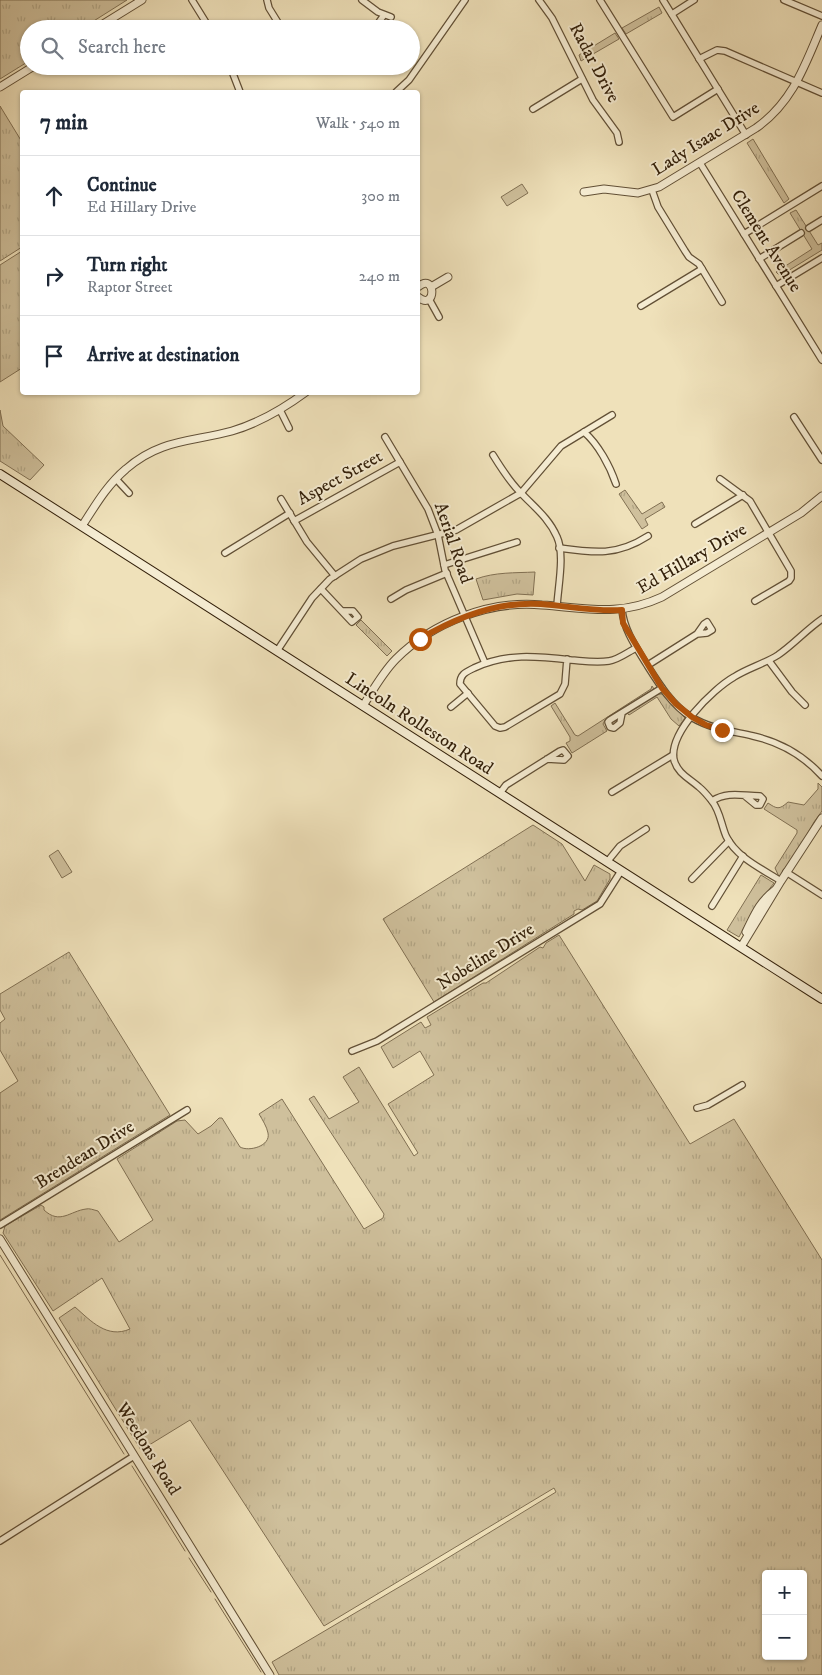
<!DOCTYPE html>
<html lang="en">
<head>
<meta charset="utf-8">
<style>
  body { margin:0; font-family:"IM FELL DW Pica",serif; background:#f2f2f3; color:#1f2937 }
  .controls { position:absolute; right:15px; bottom:15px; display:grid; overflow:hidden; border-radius:5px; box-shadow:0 1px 4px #0004 }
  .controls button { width:45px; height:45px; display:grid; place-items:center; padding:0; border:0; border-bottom:1px solid #e0e1e3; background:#fff; color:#1f2937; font:25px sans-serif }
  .stop { position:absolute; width:15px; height:15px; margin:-11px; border:4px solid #b45309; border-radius:50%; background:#fff }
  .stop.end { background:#b45309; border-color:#fff; box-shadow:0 1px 5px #0008 }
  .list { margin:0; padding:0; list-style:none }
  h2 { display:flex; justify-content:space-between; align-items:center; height:65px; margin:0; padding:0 20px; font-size:21px }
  h2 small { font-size:16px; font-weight:400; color:#747a83 }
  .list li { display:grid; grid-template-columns:32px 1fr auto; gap:15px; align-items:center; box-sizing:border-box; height:80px; padding:0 20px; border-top:1px solid #e0e1e3 }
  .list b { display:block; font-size:19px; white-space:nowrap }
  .list p { margin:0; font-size:16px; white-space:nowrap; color:#747a83 }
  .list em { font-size:16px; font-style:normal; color:#747a83 }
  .icon { flex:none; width:28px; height:28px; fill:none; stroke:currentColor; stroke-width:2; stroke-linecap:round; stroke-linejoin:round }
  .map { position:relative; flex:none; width:822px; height:1675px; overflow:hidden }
  .search { position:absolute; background:#fff; box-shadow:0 1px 4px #0004; left:20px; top:20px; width:400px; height:55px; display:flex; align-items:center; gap:12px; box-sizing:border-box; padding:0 18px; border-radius:28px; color:#747a83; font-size:19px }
  .panel { position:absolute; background:#fff; box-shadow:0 1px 4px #0004; left:20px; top:90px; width:400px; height:305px; border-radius:5px }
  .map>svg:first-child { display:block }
</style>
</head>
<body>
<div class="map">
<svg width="822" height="1675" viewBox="0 0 822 1675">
  <defs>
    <pattern id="grass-tufts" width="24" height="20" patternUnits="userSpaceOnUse" patternTransform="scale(1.25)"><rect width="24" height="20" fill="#cfc09c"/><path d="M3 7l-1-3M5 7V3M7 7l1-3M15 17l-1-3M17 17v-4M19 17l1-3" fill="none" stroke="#b2a585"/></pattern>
  </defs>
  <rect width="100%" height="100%" fill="#efe1ba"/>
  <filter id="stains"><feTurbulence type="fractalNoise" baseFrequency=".004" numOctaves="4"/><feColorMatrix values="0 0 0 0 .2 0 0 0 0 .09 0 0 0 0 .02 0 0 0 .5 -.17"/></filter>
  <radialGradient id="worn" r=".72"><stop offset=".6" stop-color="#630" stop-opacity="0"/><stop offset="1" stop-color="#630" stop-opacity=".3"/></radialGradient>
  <g fill="url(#grass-tufts)" stroke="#817053" fill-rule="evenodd">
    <path d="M 0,0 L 127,0 L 81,29 L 29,29 L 29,61 L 0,79 Z"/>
    <path d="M 659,7 L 662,13 L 626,34 L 622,28 Z"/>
    <path d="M 615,33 L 619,39 L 581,61 L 579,55 Z"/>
    <path d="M 0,106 L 22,142 L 22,247 L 0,261 Z"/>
    <path d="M 753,139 L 789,199 L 784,203 L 747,143 Z"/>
    <path d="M 796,210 L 818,245 L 822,243 L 822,250 L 783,274 L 778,274 L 776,272 L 812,249 L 790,213 Z"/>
    <path d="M 22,251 L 22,368 L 0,382 L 0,265 Z"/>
    <path d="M 0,410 L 3,426 L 44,465 L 30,480 L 0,461 Z"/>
    <path d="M 625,490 L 642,514 L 662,502 L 665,507 L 645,519 L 648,525 L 642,529 L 619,494 Z"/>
    <path d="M 535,572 L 533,595 L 517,594 L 483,600 L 476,579 C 495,572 515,573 535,572 Z"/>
    <path d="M 361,620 L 392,651 L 387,656 L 356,625 Z"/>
    <path d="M 652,686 L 654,689 L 605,720 L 603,724 L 607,731 L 572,753 L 566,743 L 570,741 L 570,737 L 551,706 L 555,703 L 575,735 L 578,736 L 651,689 Z"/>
    <path d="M 656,694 L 662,694 L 685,718 L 679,726 L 671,719 L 657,697 L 629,715 L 627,713 Z"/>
    <path d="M 818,783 L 822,787 L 822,811 L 814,822 L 781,881 L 775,868 L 797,833 L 797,830 L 764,809 L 768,803 C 777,809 779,810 788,802 L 804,805 L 818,789 Z"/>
    <path d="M 533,825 L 562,844 L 585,881 L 594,865 L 610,874 L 610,879 L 597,901 L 582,910 L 578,909 L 574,911 L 574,914 L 434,1002 L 383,919 Z"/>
    <path d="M 761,875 L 774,883 L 753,910 L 739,937 L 727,930 Z"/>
    <path d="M 559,935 L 690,1144 L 734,1119 L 822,1260 L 822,1675 L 279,1675 L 272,1662 L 423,1573 L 556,1492 L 554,1488 L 324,1626 L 190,1420 L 141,1450 L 59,1318 L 75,1307 C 91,1321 107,1339 130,1329 L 102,1278 L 53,1311 L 3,1233 L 5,1226 L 41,1205 L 44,1207 L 44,1210 C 60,1225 70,1211 86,1209 C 89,1208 94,1210 98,1211 L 119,1242 L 153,1220 L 117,1159 L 177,1121 L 185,1120 L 198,1134 L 211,1126 L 219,1118 L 222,1118 L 240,1147 C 249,1152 271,1146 268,1133 C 267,1127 262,1119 259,1114 L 282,1099 L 364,1229 L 383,1218 L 384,1214 L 309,1099 L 314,1096 L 329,1119 L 359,1102 L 343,1077 L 359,1067 L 414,1156 L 418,1153 L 388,1104 L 434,1075 L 420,1051 L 393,1068 L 381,1047 L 421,1022 L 425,1028 L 431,1025 L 427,1017 L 483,983 L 486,983 L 540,947 L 543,948 L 546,943 ZM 766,1574 L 803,1574 L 803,1656 L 766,1656 Z"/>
    <path d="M 69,952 L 170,1115 L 0,1220 L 0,1093 L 18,1081 L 0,1050 L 0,1023 L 5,1019 L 0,1010 L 0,994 Z"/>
  </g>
  <g fill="#cfc09c" stroke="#817053">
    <path d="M 522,184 L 528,193 L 507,206 L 501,197 Z"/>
    <path d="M 58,850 L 72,872 L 62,878 L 49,856 Z"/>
  </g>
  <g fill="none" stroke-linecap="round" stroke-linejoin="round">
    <g stroke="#7d6c50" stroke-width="1">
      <path d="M 0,1255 L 124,1454"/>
      <path d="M 132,1466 L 185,1551"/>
      <path d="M 189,1558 L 211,1592"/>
      <path d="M 215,1599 L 261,1672"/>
    </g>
    <defs>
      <g id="minor">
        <path d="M 192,0 L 210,29"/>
        <path d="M 267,0 L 269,8 L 282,29"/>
        <path d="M 362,0 L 378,12 L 391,17"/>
        <path d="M 539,0 L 552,18 L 593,100 L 617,133 L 619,142"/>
        <path d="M 600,0 L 673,117 L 718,89"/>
        <path d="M 663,0 L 746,135"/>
        <path d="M 784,0 L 822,16"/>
        <path d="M 672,14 L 694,0"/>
        <path d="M 374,29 L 384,15"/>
        <path d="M 699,59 L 717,50 L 725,51 L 822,93"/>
        <path d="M 230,66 L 240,92"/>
        <path d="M 396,92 L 409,80 L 465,0"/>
        <path d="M 533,109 L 582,79"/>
        <path d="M 700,163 L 822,360"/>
        <path d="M 652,190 L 658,207 L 685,251 L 689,257 L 699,264 L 722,302"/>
        <path d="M 809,228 L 822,220"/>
        <path d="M 744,234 L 822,186"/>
        <path d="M 759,259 L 801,233"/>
        <path d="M 776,286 L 822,258"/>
        <path d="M 429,299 L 439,317"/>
        <path d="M 641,306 L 702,269"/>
        <path d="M 280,410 L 289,428"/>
        <path d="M 794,417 L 822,460"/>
        <path d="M 584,432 C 598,444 610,466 616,484"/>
        <path d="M 385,437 L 428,509 L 438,535 L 445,570 L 485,663"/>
        <path d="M 493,455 C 501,468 509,481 520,492 C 534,507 549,518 557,537 C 565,554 558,587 557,606"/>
        <path d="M 116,479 L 129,493"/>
        <path d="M 720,479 L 750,501 L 791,571 L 791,578 L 789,581 L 755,601"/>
        <path d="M 281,499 L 307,542 L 335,576"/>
        <path d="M 294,521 L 400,462"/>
        <path d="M 695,524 L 743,495"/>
        <path d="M 559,548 C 595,553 617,556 648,536"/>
        <path d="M 225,553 L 290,513"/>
        <path d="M 444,565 L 517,542"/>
        <path d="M 321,589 L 352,622 L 358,617 L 353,611 L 343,611"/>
        <path d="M 391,599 L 406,590 L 447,573"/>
        <path d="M 622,610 C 624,630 636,647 647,665 C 659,684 672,705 691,717 C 711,729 731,731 753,736 C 780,742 804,756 822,776"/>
        <path d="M 277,651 L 312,598 L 330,579 L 361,559 L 393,546 L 456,530 L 521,493 L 561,446 L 612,415"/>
        <path d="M 567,659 L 565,684 L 560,694 L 505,727 L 500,728 L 495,726 L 460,684 C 460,674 466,672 474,668 C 507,653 535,656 571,660 C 584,661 596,663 609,661 C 618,660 628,652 636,648"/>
        <path d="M 769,661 L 792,692 L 805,705"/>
        <path d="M 648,665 L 697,634 L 704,624 L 707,622 L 712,630 L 707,633 L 697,634"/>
        <path d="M 451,707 L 468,693"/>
        <path d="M 622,713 L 620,723 L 614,728 L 610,727 L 608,722 L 610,720 L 662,688"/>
        <path d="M 612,792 L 673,755"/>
        <path d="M 500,793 L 506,785 L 560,751 L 563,750 L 568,756 L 564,760 L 547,759"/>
        <path d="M 712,801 C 728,791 742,796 760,796 L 763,799 L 760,805 L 756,805 L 745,796"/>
        <path d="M 607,862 L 620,846 L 646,829"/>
        <path d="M 786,872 L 822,895"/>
        <path d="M 692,879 L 729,841"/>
        <path d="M 781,881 C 762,869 736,857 726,836 C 721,824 720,811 712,801 C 708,796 704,791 699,787 C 689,778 678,774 674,760 C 668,733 713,689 734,677 C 748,668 764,664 778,655 C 794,644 806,630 822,619"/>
        <path d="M 712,906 L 743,856"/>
        <path d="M 352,1051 L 377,1041 L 600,904 L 621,871"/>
        <path d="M 697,1108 L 708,1105 L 742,1085"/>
        <path d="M 0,1225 L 187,1110"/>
        <path d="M 0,1541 L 134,1456"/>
      </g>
      <g id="tertiary">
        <path d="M 95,29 L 142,0"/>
        <path d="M 0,87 L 34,66"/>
        <path d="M 584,192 L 604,189 L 638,193 L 659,187 L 756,128 C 793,102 805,65 822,25"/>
        <path d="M 418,287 C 436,271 437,312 418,297"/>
        <path d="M 431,287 L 448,277"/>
        <path d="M 82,526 C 95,506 107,485 126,469 C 160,439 192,442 232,431 C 259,423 283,409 306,392"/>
        <path d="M 363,706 C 373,690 383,672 396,659 C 433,622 490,600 542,605 C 587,608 619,617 662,597 L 801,513 L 822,496"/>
        <path d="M 746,932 C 754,916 759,902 775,890"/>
        <path d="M 741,947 L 781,881 L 822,818"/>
        <path d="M 0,1239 L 270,1675"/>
      </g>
      <path id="secondary" d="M 0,474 L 822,999"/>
    </defs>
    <use href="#minor" stroke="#625036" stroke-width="8"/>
    <use href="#tertiary" stroke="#625036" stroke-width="9"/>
    <use href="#secondary" stroke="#33200a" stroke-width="10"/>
    <use href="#minor" stroke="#f5ecd2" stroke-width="5.5"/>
    <use href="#tertiary" stroke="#f5ecd2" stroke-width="7"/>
    <use href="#secondary" stroke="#f5ecd2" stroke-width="8"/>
  </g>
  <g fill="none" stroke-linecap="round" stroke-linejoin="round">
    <path stroke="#b45309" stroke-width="6" d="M 420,639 C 457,617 497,601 541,604 C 568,606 595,612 622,610 L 623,623 L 662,688 L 676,704 L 692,717 L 706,725 L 722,730"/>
  </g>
  <g text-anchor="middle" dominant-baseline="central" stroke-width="4" stroke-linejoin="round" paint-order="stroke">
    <g font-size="18" fill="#33200a" stroke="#f5ecd2">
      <text transform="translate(594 63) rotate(62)">Radar Drive</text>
      <text transform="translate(706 139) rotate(-32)">Lady Isaac Drive</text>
      <text transform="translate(766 241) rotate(58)">Clement Avenue</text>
      <text transform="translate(340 478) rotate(-29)">Aspect Street</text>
      <text transform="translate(453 543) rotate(71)">Aerial Road</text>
      <text transform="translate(692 559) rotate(-30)">Ed Hillary Drive</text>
      <text transform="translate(419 724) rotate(33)">Lincoln Rolleston Road</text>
      <text transform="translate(486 957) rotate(-32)">Nobeline Drive</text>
      <text transform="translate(85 1155) rotate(-32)">Brendean Drive</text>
      <text transform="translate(148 1449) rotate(58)">Weedons Road</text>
    </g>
  </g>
  <rect width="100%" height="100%" filter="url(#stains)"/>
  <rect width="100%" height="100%" fill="url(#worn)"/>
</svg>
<div class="controls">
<button>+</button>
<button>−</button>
</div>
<div class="stop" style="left:420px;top:639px"></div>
<div class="stop end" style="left:722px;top:730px"></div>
<div class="search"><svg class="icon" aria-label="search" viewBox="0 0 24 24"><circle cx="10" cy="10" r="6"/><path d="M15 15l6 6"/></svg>Search here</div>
<section class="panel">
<h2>7 min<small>Walk · 540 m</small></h2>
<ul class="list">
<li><svg class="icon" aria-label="ahead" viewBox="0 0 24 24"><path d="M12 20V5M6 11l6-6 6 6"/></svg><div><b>Continue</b><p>Ed Hillary Drive</p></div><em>300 m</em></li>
<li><svg class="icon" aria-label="right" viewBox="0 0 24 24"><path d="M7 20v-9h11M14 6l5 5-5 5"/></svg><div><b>Turn right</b><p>Raptor Street</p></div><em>240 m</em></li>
<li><svg class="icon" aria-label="arrive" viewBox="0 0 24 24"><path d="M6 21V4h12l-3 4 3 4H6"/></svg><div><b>Arrive at destination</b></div></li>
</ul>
</section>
</div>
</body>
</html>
